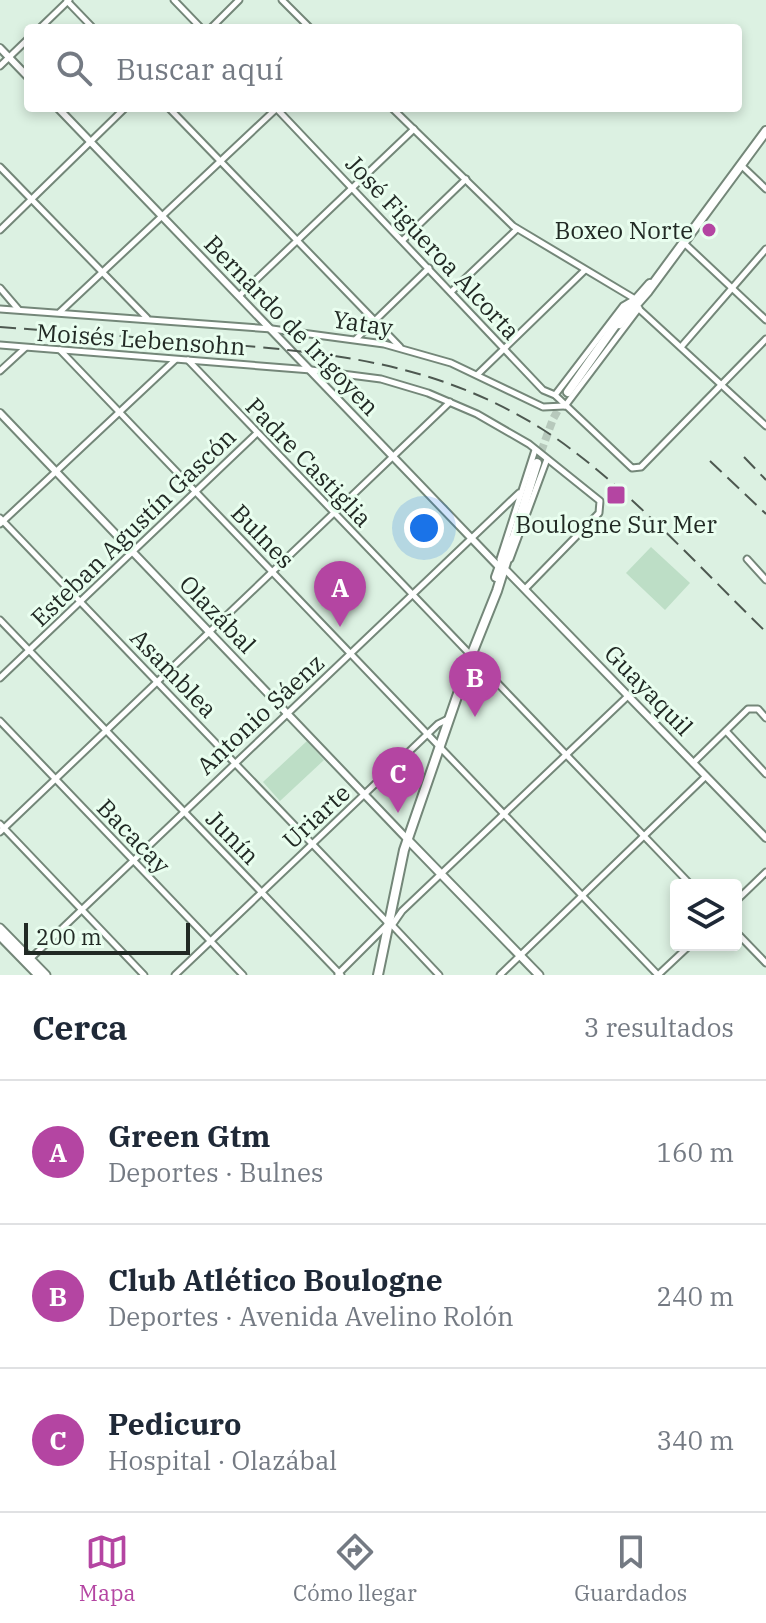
<!DOCTYPE html>
<html lang="es">
<head>
<meta charset="utf-8">
<style>
  body { margin:0; font-family:"IBM Plex Serif",serif; background:#f2f2f3; color:#1f2937 }
  .controls { position:absolute; right:24px; bottom:24px; display:grid; overflow:hidden; border-radius:8px; box-shadow:0 4px 12px #0003 }
  .controls button { width:72px; height:72px; display:grid; place-items:center; padding:0; border:0; border-bottom:2px solid #e0e1e3; background:#fff; color:#1f2937; font:40px sans-serif }
  .scale { position:absolute; left:24px; bottom:20px; width:166px; box-sizing:border-box; padding-left:8px; border:4px solid #212924; border-top:0; font-size:22px; line-height:28px; white-space:nowrap; color:#212924; -webkit-text-stroke:6px #e9feef; paint-order:stroke }
  .you { position:absolute; left:424px; top:528px; width:28px; height:28px; margin:-20px; border:6px solid #fff; border-radius:50%; background:#1a73e8; box-shadow:0 0 0 12px #1a73e833 }
  .badge { display:grid; place-items:center; width:52px; height:52px; border-radius:50%; background:#b445a2; color:#fff; font-size:26px; font-weight:700 }
  .pin { position:absolute; translate:-50% -66px; filter:drop-shadow(0 2px 4px #0008) }
  .pin::after { content:''; position:absolute; top:42px; width:28px; height:24px; background:inherit; clip-path:polygon(0 0,100% 0,50% 100%) }
  .list { margin:0; padding:0; list-style:none }
  h2 { display:flex; justify-content:space-between; align-items:center; height:104px; margin:0; padding:0 32px; font-size:34px }
  h2 small { font-size:26px; font-weight:400; color:#747a83 }
  .list li { display:grid; grid-template-columns:52px 1fr auto; gap:24px; align-items:center; box-sizing:border-box; height:144px; padding:0 32px; border-top:2px solid #e0e1e3 }
  .list b { display:block; font-size:30px; white-space:nowrap }
  .list p { margin:0; font-size:26px; white-space:nowrap; color:#747a83 }
  .list em { font-size:26px; font-style:normal; color:#747a83 }
  .icon { flex:none; width:44px; height:44px; fill:none; stroke:currentColor; stroke-width:2; stroke-linecap:round; stroke-linejoin:round }
  .map { position:relative; flex:none; width:766px; height:975px; overflow:hidden }
  .search { position:absolute; background:#fff; box-shadow:0 4px 12px #0003; left:24px; right:24px; top:24px; height:88px; display:flex; align-items:center; gap:20px; box-sizing:border-box; padding:0 28px; border-radius:8px; color:#747a83; font-size:30px }
  .sheet { height:536px; background:#fff }
  nav { display:flex; justify-content:space-around; align-items:center; box-sizing:border-box; height:112px; border-top:2px solid #e0e1e3; background:#fff; font-size:22px; color:#747a83 }
  nav a { display:grid; justify-items:center; gap:4px }
  nav .on { color:#b445a2 }
  .map>svg:first-child { display:block }
</style>
</head>
<body>
<div class="map">
<svg width="766" height="975" viewBox="0 0 766 975">
  <rect width="100%" height="100%" fill="#dcf1e2"/>
  <g fill="#bddec6">
    <path d="M 651,547 L 690,583 L 665,610 L 626,573 Z"/>
    <path d="M 307,741 L 324,760 L 280,801 L 263,782 Z"/>
  </g>
  <g fill="none" stroke-linecap="round" stroke-linejoin="round">
    <path stroke="#b7c9bc" stroke-width="8" stroke-dasharray="8 4" stroke-linecap="butt" d="M 537,463 L 553,419 L 568,392"/>
    <defs>
      <g id="minor">
        <path d="M 174,0 L 201,28"/>
        <path d="M 282,0 L 310,28"/>
        <path d="M 67,1 L 93,28"/>
        <path d="M 40,28 L 69,0"/>
        <path d="M 211,28 L 239,0"/>
        <path d="M 0,66 L 28,39"/>
        <path d="M 169,108 L 400,347"/>
        <path d="M 276,108 L 543,390 L 555,395 L 632,468 L 641,467 L 766,339"/>
        <path d="M 392,108 L 513,226 L 635,299 L 623,306 L 555,395"/>
        <path d="M 741,165 L 766,189"/>
        <path d="M 0,167 L 147,318"/>
        <path d="M 0,230 L 125,108"/>
        <path d="M 403,240 L 466,179"/>
        <path d="M 683,242 L 766,320"/>
        <path d="M 0,288 L 18,309"/>
        <path d="M 451,292 L 517,229"/>
        <path d="M 239,296 L 414,129"/>
        <path d="M 0,309 L 272,329 L 384,344 L 451,363 L 543,407 L 564,406"/>
        <path d="M 639,309 L 766,426"/>
        <path d="M 60,312 L 277,108"/>
        <path d="M 356,339 L 429,268"/>
        <path d="M 0,345 L 311,370 L 381,379 L 428,393 L 477,414 L 529,444 L 600,501 L 599,513 L 525,589"/>
        <path d="M 681,347 L 766,249"/>
        <path d="M 60,350 L 658,975"/>
        <path d="M 188,360 L 691,885"/>
        <path d="M 0,371 L 25,348"/>
        <path d="M 478,374 L 585,270"/>
        <path d="M 565,406 L 639,308"/>
        <path d="M 0,518 L 388,923"/>
        <path d="M 0,524 L 175,360"/>
        <path d="M 500,559 L 535,450"/>
        <path d="M 510,559 L 547,459"/>
        <path d="M 747,559 L 766,580"/>
        <path d="M 0,620 L 341,975"/>
        <path d="M 0,678 L 256,434"/>
        <path d="M 0,721 L 243,975"/>
        <path d="M 726,731 L 766,774"/>
        <path d="M 693,763 L 748,709 L 758,709 L 766,718"/>
        <path d="M 0,824 L 144,975"/>
        <path d="M 0,832 L 450,402"/>
        <path d="M 736,901 L 766,872"/>
        <path d="M 391,924 L 439,975"/>
        <path d="M 393,924 L 402,911 L 629,695"/>
        <path d="M 736,932 L 766,963"/>
        <path d="M 30,959 L 519,493"/>
        <path d="M 338,974 L 387,925"/>
        <path d="M 175,975 L 438,724 L 448,719"/>
        <path d="M 500,975 L 706,776"/>
        <path d="M 658,975 L 690,945"/>
      </g>
      <g id="tertiary">
        <path d="M 0,48 L 28,77"/>
        <path d="M 58,108 L 499,567"/>
        <path d="M 0,413 L 409,841"/>
        <path d="M 504,568 L 766,838"/>
      </g>
      <g id="secondary">
        <path d="M 409,841 L 539,975"/>
        <path d="M 0,928 L 46,975"/>
        <path d="M 0,936 L 38,975"/>
      </g>
      <g id="primary">
        <path d="M 619,324 L 648,291 L 766,131"/>
        <path d="M 568,392 L 621,317 L 650,284"/>
        <path d="M 496,577 L 509,541"/>
        <path d="M 378,975 L 404,850 L 471,656 L 497,591 L 537,463"/>
      </g>
    </defs>
    <use href="#minor" stroke="#748779" stroke-width="9"/>
    <use href="#tertiary" stroke="#748779" stroke-width="10"/>
    <use href="#secondary" stroke="#748779" stroke-width="11"/>
    <use href="#primary" stroke="#748779" stroke-width="12"/>
    <use href="#minor" stroke="#fff" stroke-width="5"/>
    <use href="#tertiary" stroke="#fff" stroke-width="6"/>
    <use href="#secondary" stroke="#fff" stroke-width="7"/>
    <use href="#primary" stroke="#fff" stroke-width="8"/>
    <g stroke="#4d5850" stroke-width="2" stroke-dasharray="16 8" stroke-linecap="butt">
      <path d="M 0,327 C 71,332 141,338 211,343 C 333,353 435,362 542,429 C 619,478 699,567 766,632"/>
      <path d="M 744,457 L 766,480"/>
      <path d="M 710,461 L 766,514"/>
    </g>
  </g>
  <g fill="#b445a2" stroke="#e9feef" stroke-width="3">
    <circle cx="709" cy="230" r="8"/>
    <rect x="606" y="485" width="20" height="20" rx="4"/>
  </g>
  <g text-anchor="middle" dominant-baseline="central" stroke-width="6" stroke-linejoin="round" paint-order="stroke">
    <g font-size="24" fill="#212924" stroke="#e9feef" text-anchor="end">
      <text x="693" y="230">Boxeo Norte</text>
      <text x="616" y="524" text-anchor="middle">Boulogne Sur Mer</text>
    </g>
    <g font-size="24" fill="#212924" stroke="#e9feef">
      <text transform="translate(433 247) rotate(47)">José Figueroa Alcorta</text>
      <text transform="translate(363 323) rotate(9)">Yatay</text>
      <text transform="translate(292 325) rotate(46)">Bernardo de Irigoyen</text>
      <text transform="translate(141 339) rotate(4)">Moisés Lebensohn</text>
      <text transform="translate(309 462) rotate(46)">Padre Castiglia</text>
      <text transform="translate(133 527) rotate(-44)">Esteban Agustín Gascón</text>
      <text transform="translate(263 536) rotate(46)">Bulnes</text>
      <text transform="translate(218 614) rotate(46)">Olazábal</text>
      <text transform="translate(174 673) rotate(46)">Asamblea</text>
      <text transform="translate(649 690) rotate(46)">Guayaquil</text>
      <text transform="translate(260 714) rotate(-43)">Antonio Sáenz</text>
      <text transform="translate(316 816) rotate(-43)">Uriarte</text>
      <text transform="translate(134 836) rotate(46)">Bacacay</text>
      <text transform="translate(233 837) rotate(46)">Junín</text>
    </g>
  </g>
</svg>
<div class="controls">
<button><svg class="icon" aria-label="layers" viewBox="0 0 24 24"><path d="M12 4l9 5-9 5-9-5zM3 14l9 5 9-5"/></svg></button>
</div>
<div class="scale">200 m</div>
<div class="you"></div>
<div class="pin badge" style="left:340px;top:627px">A</div>
<div class="pin badge" style="left:475px;top:717px">B</div>
<div class="pin badge" style="left:398px;top:813px">C</div>
<div class="search"><svg class="icon" aria-label="search" viewBox="0 0 24 24"><circle cx="10" cy="10" r="6"/><path d="M15 15l6 6"/></svg>Buscar aquí</div>
</div>
<section class="sheet">
<h2>Cerca<small>3 resultados</small></h2>
<ul class="list">
<li><span class="badge">A</span><div><b>Green Gtm</b><p>Deportes · Bulnes</p></div><em>160 m</em></li>
<li><span class="badge">B</span><div><b>Club Atlético Boulogne</b><p>Deportes · Avenida Avelino Rolón</p></div><em>240 m</em></li>
<li><span class="badge">C</span><div><b>Pedicuro</b><p>Hospital · Olazábal</p></div><em>340 m</em></li>
</ul>
</section>
<nav>
<a class="on"><svg class="icon" aria-label="map" viewBox="0 0 24 24"><path d="M3 6l6-2 6 2 6-2v14l-6 2-6-2-6 2zM9 4v14M15 6v14"/></svg>Mapa</a>
<a><svg class="icon" aria-label="directions" viewBox="0 0 24 24"><path d="M12 3l9 9-9 9-9-9zM9 14v-3h6M13 9l2 2-2 2"/></svg>Cómo llegar</a>
<a><svg class="icon" aria-label="saved" viewBox="0 0 24 24"><path d="M7 4h10v16l-5-4-5 4z"/></svg>Guardados</a>
</nav>
</body>
</html>
